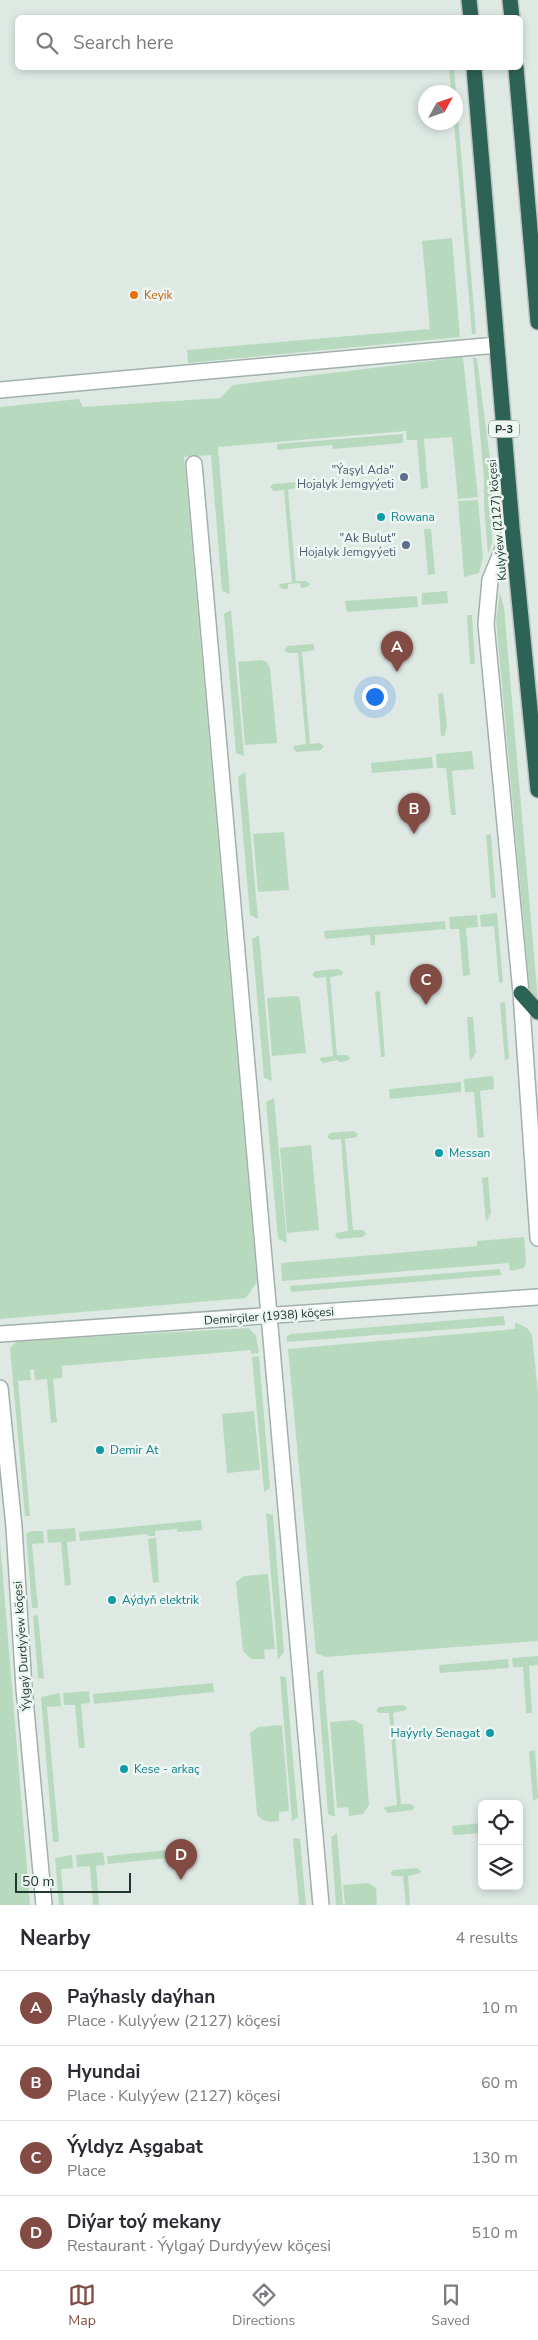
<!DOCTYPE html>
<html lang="en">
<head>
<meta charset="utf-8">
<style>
  body { margin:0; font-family:"Nunito Sans",sans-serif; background:#f2f2f3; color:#2b2b33 }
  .controls { position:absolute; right:15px; bottom:15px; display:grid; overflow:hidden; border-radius:8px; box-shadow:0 2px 8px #0003 }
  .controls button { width:45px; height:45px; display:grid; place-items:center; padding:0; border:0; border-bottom:1px solid #e1e1e2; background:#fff; color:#2b2b33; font:25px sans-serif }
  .compass { position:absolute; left:418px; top:85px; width:45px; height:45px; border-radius:50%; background:#fff; box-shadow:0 2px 8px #0003; rotate:50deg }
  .scale { position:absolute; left:15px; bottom:12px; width:116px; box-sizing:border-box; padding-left:5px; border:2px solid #203830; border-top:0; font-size:14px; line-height:18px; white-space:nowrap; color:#203830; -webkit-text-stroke:4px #eef6f2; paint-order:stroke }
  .you { position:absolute; left:374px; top:696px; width:18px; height:18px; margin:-12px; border:4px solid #fff; border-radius:50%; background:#1a73e8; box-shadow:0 0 0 8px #1a73e833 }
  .badge { display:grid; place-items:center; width:32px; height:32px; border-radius:50%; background:#824c44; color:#fff; font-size:16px; font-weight:700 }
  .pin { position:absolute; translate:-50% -41px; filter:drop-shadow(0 1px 2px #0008) }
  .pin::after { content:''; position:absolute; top:26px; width:18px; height:15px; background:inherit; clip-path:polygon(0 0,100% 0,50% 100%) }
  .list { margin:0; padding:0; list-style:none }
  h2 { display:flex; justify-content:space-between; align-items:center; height:65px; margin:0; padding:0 20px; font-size:21px }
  h2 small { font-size:16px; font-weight:400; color:#7c7c81 }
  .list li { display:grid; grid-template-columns:32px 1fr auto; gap:15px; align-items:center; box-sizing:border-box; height:75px; padding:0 20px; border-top:1px solid #e1e1e2 }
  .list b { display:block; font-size:19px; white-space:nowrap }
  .list p { margin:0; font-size:16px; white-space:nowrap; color:#7c7c81 }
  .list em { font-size:16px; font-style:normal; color:#7c7c81 }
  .icon { flex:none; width:28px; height:28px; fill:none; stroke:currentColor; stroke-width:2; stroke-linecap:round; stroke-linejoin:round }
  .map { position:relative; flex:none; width:538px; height:1905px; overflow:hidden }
  .search { position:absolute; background:#fff; box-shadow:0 2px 8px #0003; left:15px; right:15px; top:15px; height:55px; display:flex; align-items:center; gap:12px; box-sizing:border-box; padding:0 18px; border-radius:8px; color:#7c7c81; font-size:19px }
  .sheet { height:365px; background:#fff }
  nav { display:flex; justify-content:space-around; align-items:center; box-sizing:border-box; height:70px; border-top:1px solid #e1e1e2; background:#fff; font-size:14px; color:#7c7c81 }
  nav a { display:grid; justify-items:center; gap:2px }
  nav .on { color:#824c44 }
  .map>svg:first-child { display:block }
</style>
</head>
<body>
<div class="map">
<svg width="538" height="1905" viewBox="0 0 538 1905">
  <rect width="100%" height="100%" fill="#dee9e4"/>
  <g fill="#b7dabf">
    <path d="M 449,68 L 454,68 L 476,334 L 472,334 L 454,123 L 456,122 L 456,92 L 451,92 Z"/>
    <path d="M 452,238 L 460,337 L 188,363 L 187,350 L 430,329 L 422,241 Z"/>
    <path d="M 463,357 L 478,497 L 458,499 L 452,437 L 424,439 L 428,488 L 421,489 L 417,440 L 407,440 L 406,431 L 218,447 L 230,594 L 222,591 L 211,455 L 184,457 L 257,1282 L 246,1298 L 0,1319 L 0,407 L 79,399 L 83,407 L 220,398 L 233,385 Z"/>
    <path d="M 473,357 L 477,359 L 492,474 L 492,543 L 488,555 L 484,506 L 484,478 Z"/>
    <path d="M 403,434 L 403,443 L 333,449 L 332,445 L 277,450 L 277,444 Z"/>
    <path d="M 297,482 L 300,483 L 300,487 L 288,490 L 296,581 L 306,581 L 310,584 L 307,587 L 301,588 L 300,583 L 288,584 L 288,589 L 282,589 L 279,586 L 280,584 L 292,582 L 284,490 L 274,491 L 270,487 L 273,484 Z"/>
    <path d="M 478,500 L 483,558 L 479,573 L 464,577 L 458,501 Z"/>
    <path d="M 424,529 L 431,529 L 435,574 L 428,575 Z"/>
    <path d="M 447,591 L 448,603 L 422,605 L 422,593 Z"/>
    <path d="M 500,592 L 504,608 L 538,1001 L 530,992 L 496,620 Z"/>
    <path d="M 417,596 L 418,607 L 347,612 L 345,601 Z"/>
    <path d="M 231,610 L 244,756 L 236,753 L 224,614 Z"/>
    <path d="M 467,615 L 472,615 L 475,664 L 470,664 Z"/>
    <path d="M 312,644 L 314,645 L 314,650 L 302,652 L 310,744 L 320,743 L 324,746 L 321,750 L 297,752 L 293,749 L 294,746 L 306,744 L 298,653 L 288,653 L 284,650 L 288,646 Z"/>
    <path d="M 261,660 L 267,662 L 270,668 L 277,743 L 245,745 L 238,662 Z"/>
    <path d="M 443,693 L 447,725 L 445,735 L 441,737 L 438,694 Z"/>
    <path d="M 472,751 L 474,769 L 452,771 L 456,815 L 451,815 L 446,768 L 437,768 L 436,754 Z"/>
    <path d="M 432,757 L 433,768 L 372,773 L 371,763 Z"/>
    <path d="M 245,772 L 258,919 L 250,915 L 238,777 Z"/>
    <path d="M 284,832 L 289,890 L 258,892 L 253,834 Z"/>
    <path d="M 491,834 L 496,898 L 491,898 L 486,835 Z"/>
    <path d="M 497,913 L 503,982 L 499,983 L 494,926 L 481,927 L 480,915 Z"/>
    <path d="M 477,915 L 478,927 L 466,928 L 470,975 L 463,976 L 459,929 L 450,929 L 449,917 Z"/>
    <path d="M 445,921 L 446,929 L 375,935 L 375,945 L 371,945 L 370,935 L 325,939 L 324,931 Z"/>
    <path d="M 259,935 L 272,1081 L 264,1078 L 252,939 Z"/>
    <path d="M 339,969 L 343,972 L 342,975 L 330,977 L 337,1055 L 347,1055 L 350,1058 L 347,1061 L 339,1062 L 338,1060 L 323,1063 L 320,1060 L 320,1058 L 333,1056 L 326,977 L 316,978 L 312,975 L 315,971 Z"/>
    <path d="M 380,991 L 385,1057 L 381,1057 L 375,992 Z"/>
    <path d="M 296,996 L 299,997 L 300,1000 L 306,1053 L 272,1056 L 267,998 Z"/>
    <path d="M 505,1002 L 509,1058 L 505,1061 L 500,1003 Z"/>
    <path d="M 467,1017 L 473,1017 L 476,1053 L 470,1061 Z"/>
    <path d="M 493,1076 L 494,1089 L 480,1091 L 484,1137 L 478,1138 L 474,1092 L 465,1092 L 464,1079 Z"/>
    <path d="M 461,1082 L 461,1092 L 390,1099 L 389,1089 Z"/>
    <path d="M 274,1098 L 287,1243 L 278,1239 L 266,1102 Z"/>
    <path d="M 354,1131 L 358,1134 L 357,1137 L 345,1139 L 353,1230 L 363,1230 L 366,1233 L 363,1237 L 339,1239 L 335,1236 L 336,1233 L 348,1231 L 341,1139 L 331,1140 L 327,1137 L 330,1133 Z"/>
    <path d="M 311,1145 L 319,1230 L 287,1233 L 280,1148 Z"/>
    <path d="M 488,1177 L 491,1213 L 486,1222 L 482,1178 Z"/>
    <path d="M 524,1237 L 526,1261 L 524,1268 L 510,1271 L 509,1263 L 282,1281 L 281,1263 L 477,1246 L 477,1241 Z"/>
    <path d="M 500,1269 L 501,1275 L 291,1292 L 290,1286 Z"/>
    <path d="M 504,1316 L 505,1325 L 287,1342 L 287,1336 L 291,1334 Z"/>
    <path d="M 515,1322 L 527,1328 L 532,1335 L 538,1392 L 538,1641 L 325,1657 L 316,1653 L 288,1349 L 515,1329 Z"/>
    <path d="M 249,1328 L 256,1336 L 259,1353 L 251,1354 L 251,1350 L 62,1366 L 62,1378 L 53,1379 L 57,1422 L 51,1423 L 47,1379 L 35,1380 L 34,1369 L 30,1370 L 31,1380 L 18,1381 L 30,1516 L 25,1516 L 10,1348 L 17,1341 Z"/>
    <path d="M 259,1356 L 270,1488 L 264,1492 L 252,1357 Z"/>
    <path d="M 254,1411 L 260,1470 L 227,1473 L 222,1414 Z"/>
    <path d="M 266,1513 L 273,1515 L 284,1652 L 278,1660 Z"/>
    <path d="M 201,1520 L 202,1530 L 177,1532 L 177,1529 L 155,1531 L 155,1536 L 148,1536 L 147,1534 L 80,1541 L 79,1532 Z"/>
    <path d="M 75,1528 L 76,1541 L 67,1542 L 71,1585 L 65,1586 L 61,1542 L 48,1543 L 47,1530 Z"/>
    <path d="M 31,1531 L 43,1531 L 44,1543 L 32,1544 L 38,1608 L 32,1608 L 26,1534 Z"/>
    <path d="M 156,1538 L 159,1582 L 153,1583 L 148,1539 Z"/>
    <path d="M 0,1542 L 30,1905 L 0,1905 Z"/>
    <path d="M 268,1574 L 275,1649 L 264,1650 L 265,1659 L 251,1659 L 243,1651 L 236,1582 L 244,1576 Z"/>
    <path d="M 38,1615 L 44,1679 L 38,1678 L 33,1616 Z"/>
    <path d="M 538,1656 L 538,1665 L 529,1666 L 532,1713 L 526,1713 L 523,1667 L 513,1667 L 512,1658 Z"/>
    <path d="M 508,1659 L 509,1668 L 440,1673 L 439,1665 Z"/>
    <path d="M 323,1669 L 335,1817 L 328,1814 L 317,1673 Z"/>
    <path d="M 280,1676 L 286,1677 L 298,1817 L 292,1821 Z"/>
    <path d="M 213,1683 L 214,1692 L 94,1704 L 93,1694 Z"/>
    <path d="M 89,1691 L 90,1703 L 81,1704 L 85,1748 L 79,1748 L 75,1705 L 64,1705 L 63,1693 Z"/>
    <path d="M 60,1693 L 61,1706 L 47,1707 L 59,1842 L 53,1842 L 41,1697 Z"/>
    <path d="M 403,1705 L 407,1708 L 406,1710 L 393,1713 L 401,1804 L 411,1804 L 415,1807 L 412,1810 L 388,1813 L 384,1809 L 385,1807 L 397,1805 L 389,1713 L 379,1713 L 376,1711 L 379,1707 Z"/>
    <path d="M 354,1720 L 363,1725 L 369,1805 L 363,1814 L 349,1816 L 348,1807 L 337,1808 L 330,1722 Z"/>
    <path d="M 282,1725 L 289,1811 L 279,1812 L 279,1821 C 270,1822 262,1823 257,1814 L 250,1733 L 258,1727 Z"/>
    <path d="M 535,1750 L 538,1798 L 533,1801 L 529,1751 Z"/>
    <path d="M 482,1823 L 482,1833 L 453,1835 L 452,1826 Z"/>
    <path d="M 337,1833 L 343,1905 L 336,1905 L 331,1837 Z"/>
    <path d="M 293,1838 L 300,1839 L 306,1905 L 299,1905 Z"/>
    <path d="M 177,1849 L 178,1857 L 108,1864 L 107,1856 Z"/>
    <path d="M 103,1852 L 105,1865 L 96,1866 L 99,1905 L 93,1905 L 90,1866 L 77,1867 L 76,1855 Z"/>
    <path d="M 72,1855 L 73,1868 L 61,1869 L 64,1905 L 59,1905 L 55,1858 Z"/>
    <path d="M 417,1868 L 421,1871 L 420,1873 L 408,1876 L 410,1905 L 406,1905 L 403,1876 L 394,1876 L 390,1874 L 393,1870 Z"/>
    <path d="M 368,1883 L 376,1888 L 377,1905 L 345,1905 L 343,1885 Z"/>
  </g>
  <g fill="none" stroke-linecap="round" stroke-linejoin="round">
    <defs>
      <g id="street">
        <path d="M 0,390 L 497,345"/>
        <path d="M 194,464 L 321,1905"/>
        <path d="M 512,527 L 490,580 L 486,624 L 521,993 L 538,1238"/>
        <path d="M 0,1334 L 538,1297"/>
        <path d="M 0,1388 L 14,1527 L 24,1688 L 44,1905"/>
      </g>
      <g id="highway">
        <path d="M 469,0 L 471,18"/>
        <path d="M 510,0 L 512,18"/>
        <path d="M 474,68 L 512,527 L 538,790"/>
        <path d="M 516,68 L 538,322"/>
        <path d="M 521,993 L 538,1012"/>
      </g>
    </defs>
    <use href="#street" stroke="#a1b0aa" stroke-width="18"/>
    <use href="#highway" stroke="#bcc3c1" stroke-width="18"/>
    <use href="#street" stroke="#fff" stroke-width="15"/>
    <use href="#highway" stroke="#2d6355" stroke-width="15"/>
  </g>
  <circle fill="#e8710a" stroke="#eef6f2" stroke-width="2" cx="134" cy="295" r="5"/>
  <g fill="#5c6f8a" stroke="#eef6f2" stroke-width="2">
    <circle cx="404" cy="477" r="5"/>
    <circle cx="406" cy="545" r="5"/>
  </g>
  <g fill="#0f9aa8" stroke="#eef6f2" stroke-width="2">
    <circle cx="381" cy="517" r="5"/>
    <circle cx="439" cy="1153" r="5"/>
    <circle cx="100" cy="1450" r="5"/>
    <circle cx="112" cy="1600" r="5"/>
    <circle cx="490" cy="1733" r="5"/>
    <circle cx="124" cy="1769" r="5"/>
  </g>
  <g text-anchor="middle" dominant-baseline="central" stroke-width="5" stroke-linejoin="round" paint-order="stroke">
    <rect fill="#eef6f2" stroke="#5e716a" stroke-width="1" x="489" y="420.5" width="30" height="17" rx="4"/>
    <g font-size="11" font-weight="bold" fill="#203830">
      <text x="504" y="429">P-3</text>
    </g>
    <g font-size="12" fill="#c56008" stroke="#eef6f2" text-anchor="start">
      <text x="144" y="295">Keyik</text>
    </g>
    <g font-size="12" fill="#4e5e75" stroke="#eef6f2" text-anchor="end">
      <text x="394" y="470">"Ýaşyl Ada"<tspan x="394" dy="14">Hojalyk Jemgyýeti</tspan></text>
      <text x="396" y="538">"Ak Bulut"<tspan x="396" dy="14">Hojalyk Jemgyýeti</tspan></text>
    </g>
    <g font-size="12" fill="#0d838f" stroke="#eef6f2" text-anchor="start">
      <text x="391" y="517">Rowana</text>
      <text x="449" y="1153">Messan</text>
      <text x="110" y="1450">Demir At</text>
      <text x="122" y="1600">Aýdyň elektrik</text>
      <text x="480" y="1733" text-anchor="end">Haýyrly Senagat</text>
      <text x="134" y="1769">Kese - arkaç</text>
    </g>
    <g font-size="12" fill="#203830" stroke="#eef6f2">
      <text transform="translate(497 520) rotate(-95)">Kulyýew (2127) köçesi</text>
      <text transform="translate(269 1316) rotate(-4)">Demirçiler (1938) köçesi</text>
      <text transform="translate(22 1646) rotate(-94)">Ýylgaý Durdyýew köçesi</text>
    </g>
  </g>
</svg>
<div class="controls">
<button><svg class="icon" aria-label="locate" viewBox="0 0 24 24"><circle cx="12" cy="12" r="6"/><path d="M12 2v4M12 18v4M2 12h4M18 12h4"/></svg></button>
<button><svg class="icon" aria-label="layers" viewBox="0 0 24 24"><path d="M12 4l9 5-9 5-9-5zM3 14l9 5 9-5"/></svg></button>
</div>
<svg class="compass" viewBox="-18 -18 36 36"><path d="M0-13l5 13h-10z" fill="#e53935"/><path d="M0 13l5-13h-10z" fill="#7c7c81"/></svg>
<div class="scale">50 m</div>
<div class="you"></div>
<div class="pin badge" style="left:397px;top:672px">A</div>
<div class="pin badge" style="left:414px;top:834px">B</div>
<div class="pin badge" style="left:426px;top:1005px">C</div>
<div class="pin badge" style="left:181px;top:1880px">D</div>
<div class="search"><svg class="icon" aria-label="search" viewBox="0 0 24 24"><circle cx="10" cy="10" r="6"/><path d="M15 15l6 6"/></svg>Search here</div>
</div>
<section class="sheet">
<h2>Nearby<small>4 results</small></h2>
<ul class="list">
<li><span class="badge">A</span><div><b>Paýhasly daýhan</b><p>Place · Kulyýew (2127) köçesi</p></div><em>10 m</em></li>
<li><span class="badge">B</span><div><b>Hyundai</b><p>Place · Kulyýew (2127) köçesi</p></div><em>60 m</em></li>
<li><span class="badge">C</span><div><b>Ýyldyz Aşgabat</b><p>Place</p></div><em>130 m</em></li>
<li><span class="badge">D</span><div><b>Diýar toý mekany</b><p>Restaurant · Ýylgaý Durdyýew köçesi</p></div><em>510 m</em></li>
</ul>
</section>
<nav>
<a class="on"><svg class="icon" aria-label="map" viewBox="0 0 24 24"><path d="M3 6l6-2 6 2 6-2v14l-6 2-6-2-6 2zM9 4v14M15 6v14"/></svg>Map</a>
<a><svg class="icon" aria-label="directions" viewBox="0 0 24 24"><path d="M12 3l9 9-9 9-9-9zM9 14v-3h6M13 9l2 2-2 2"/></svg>Directions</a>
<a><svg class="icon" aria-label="saved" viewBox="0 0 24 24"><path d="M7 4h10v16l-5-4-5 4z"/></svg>Saved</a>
</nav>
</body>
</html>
